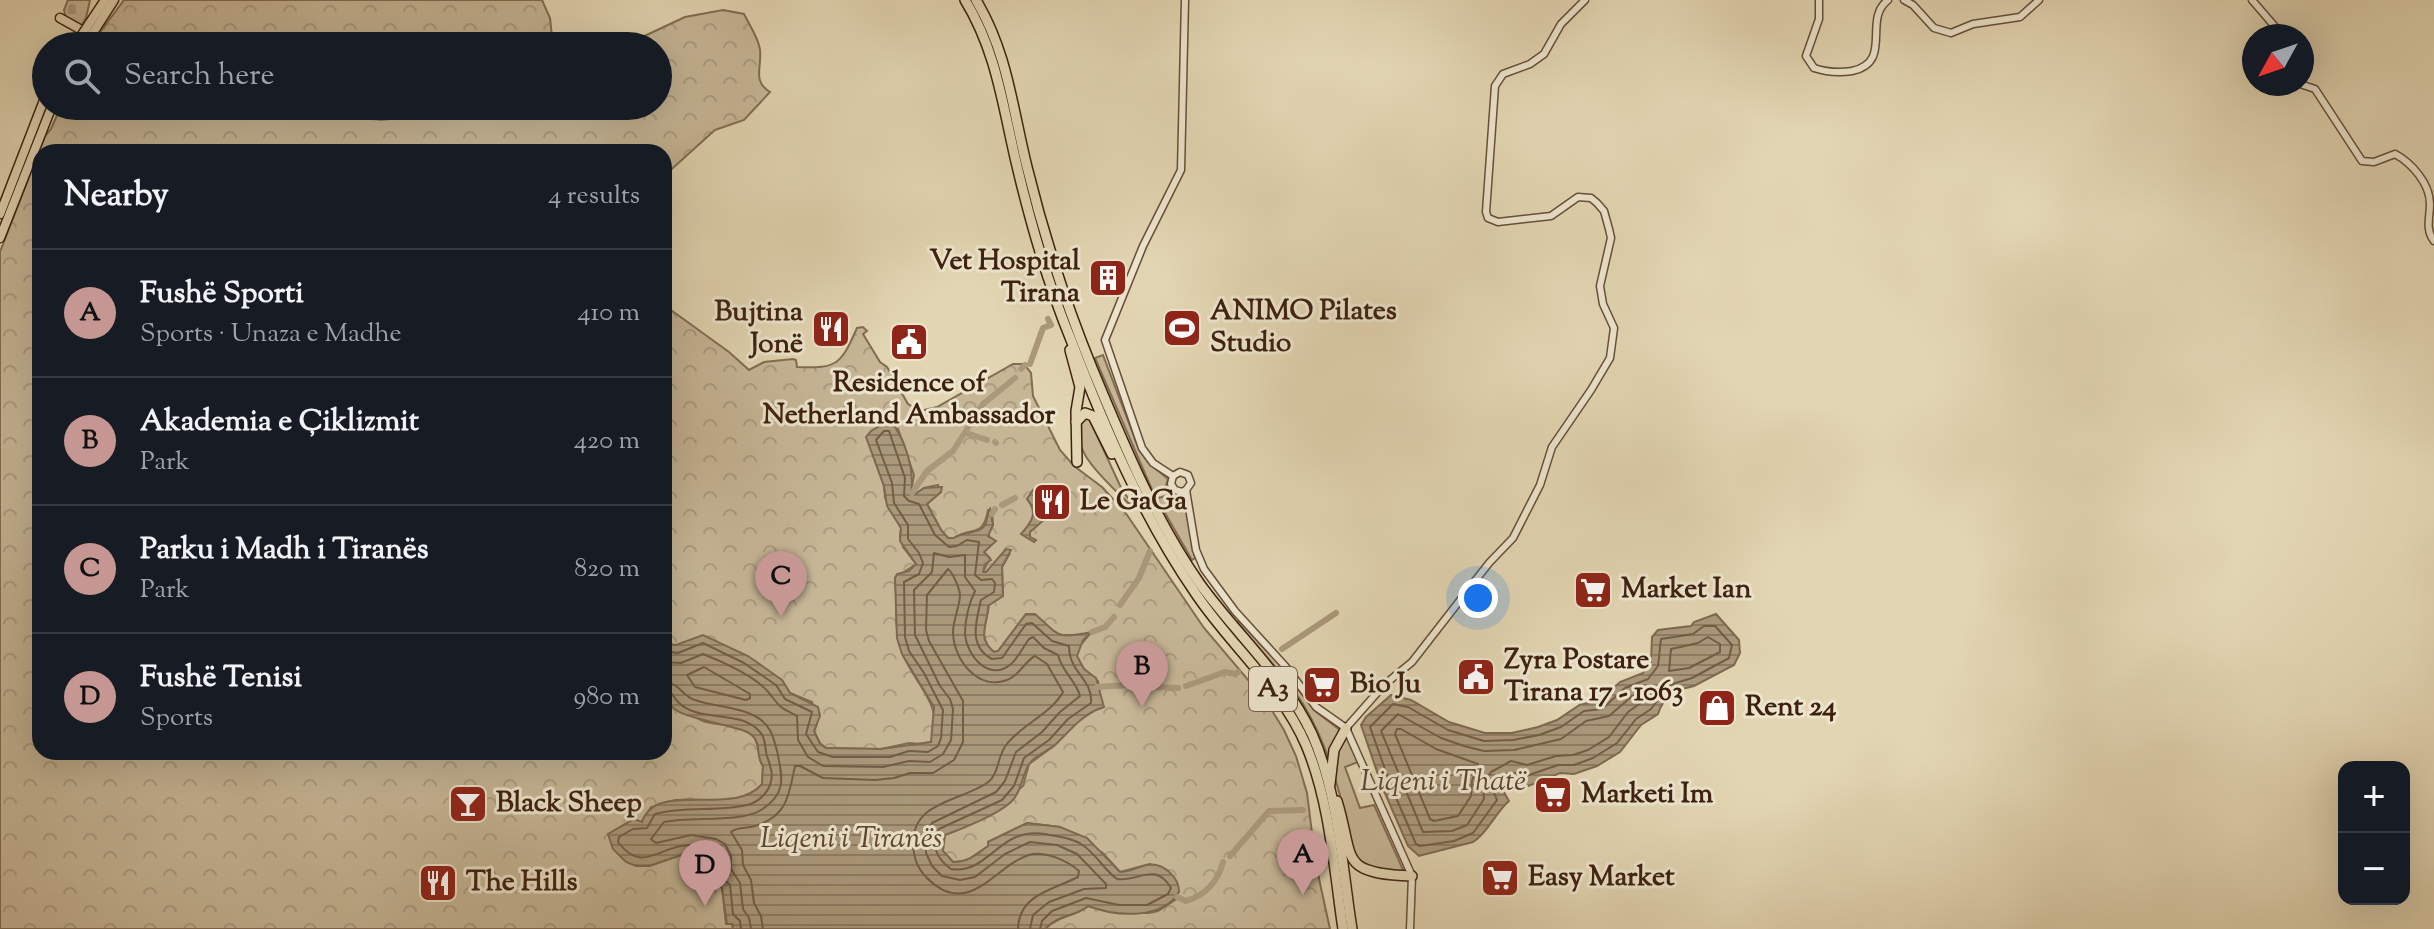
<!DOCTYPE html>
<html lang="en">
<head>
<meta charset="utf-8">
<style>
  body { margin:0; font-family:"Sorts Mill Goudy",serif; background:#20242c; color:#f1f3f6 }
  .controls { position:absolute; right:24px; bottom:24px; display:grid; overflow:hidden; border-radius:16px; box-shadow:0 8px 32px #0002 }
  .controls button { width:72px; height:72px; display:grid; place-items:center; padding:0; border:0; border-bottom:2px solid #363941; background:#171b24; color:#f1f3f6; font:40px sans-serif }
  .compass { position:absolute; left:2242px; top:24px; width:72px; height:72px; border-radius:50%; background:#171b24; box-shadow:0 8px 32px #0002; rotate:230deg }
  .you { position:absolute; left:1478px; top:598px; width:28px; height:28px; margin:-20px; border:6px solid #fff; border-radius:50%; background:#1a73e8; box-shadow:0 0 0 12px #1a73e833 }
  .badge { display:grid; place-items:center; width:52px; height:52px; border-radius:50%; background:#c59692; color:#111; font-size:26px; font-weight:700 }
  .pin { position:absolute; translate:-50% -66px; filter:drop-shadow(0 2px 4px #0008) }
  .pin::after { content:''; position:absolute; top:42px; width:28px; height:24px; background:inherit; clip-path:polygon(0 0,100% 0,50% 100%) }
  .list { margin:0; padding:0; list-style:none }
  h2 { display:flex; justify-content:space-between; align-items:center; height:104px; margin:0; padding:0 32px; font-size:34px }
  h2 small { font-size:26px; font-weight:400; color:#9ea1a6 }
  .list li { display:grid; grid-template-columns:52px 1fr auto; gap:24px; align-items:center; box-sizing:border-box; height:128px; padding:0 32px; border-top:2px solid #363941 }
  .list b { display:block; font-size:30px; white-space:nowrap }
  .list p { margin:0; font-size:26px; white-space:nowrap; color:#9ea1a6 }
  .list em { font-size:26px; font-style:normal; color:#9ea1a6 }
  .icon { flex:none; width:44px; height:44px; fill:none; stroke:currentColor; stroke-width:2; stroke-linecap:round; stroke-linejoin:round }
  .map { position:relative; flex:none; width:2434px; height:929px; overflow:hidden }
  .search { position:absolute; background:#171b24; box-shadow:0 8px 32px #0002; left:32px; top:32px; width:640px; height:88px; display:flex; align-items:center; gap:20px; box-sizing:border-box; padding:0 28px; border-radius:44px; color:#9ea1a6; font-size:30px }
  .panel { position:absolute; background:#171b24; box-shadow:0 8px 32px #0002; left:32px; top:144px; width:640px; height:616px; border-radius:24px }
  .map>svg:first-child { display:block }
</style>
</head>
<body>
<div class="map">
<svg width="2434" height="929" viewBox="0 0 2434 929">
  <defs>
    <pattern id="forest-crowns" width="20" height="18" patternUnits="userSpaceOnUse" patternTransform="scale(2)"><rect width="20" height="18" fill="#c6b696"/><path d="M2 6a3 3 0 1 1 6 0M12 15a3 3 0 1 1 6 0" fill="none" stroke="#ab9c80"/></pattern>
    <pattern id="cemetery-stones" width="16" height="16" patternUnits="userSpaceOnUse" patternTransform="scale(2)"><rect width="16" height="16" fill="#c6b696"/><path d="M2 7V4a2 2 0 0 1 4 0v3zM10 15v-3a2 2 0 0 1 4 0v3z" fill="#ab9c80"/></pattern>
    <pattern id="water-rules" width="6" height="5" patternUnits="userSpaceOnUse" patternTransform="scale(2)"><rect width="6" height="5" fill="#aa987b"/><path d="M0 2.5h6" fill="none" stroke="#8c7c63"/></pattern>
  </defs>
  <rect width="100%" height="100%" fill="#e2d5b2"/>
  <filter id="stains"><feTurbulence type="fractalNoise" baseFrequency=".0025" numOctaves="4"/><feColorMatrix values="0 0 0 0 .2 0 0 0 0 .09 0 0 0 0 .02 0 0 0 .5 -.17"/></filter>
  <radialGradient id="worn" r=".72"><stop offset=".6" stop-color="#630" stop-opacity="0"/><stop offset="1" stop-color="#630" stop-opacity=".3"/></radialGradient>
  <g fill="#c6b696" stroke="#826c52" stroke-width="2">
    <path d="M 1103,355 L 1138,447 L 1149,463 L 1168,479 L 1166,486 L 1156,491 L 1159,498 L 1173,493 L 1185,499 L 1195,558 L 1192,560 L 1153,492 L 1095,358 Z"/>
    <path d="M 1084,418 L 1089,418 L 1122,490 L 1132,503 L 1128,503 C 1109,483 1063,447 1084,418 Z"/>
    <path d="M 1239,621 L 1280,665 L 1315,711 L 1348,736 L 1358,762 L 1345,767 L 1360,808 L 1374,805 L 1404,872 L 1390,873 L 1356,862 C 1343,807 1333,753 1303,704 C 1284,674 1259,650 1237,622 Z"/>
  </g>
  <g fill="url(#forest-crowns)" stroke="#826c52" stroke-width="2">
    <path d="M 124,0 L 542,0 L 550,18 L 553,46 L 102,46 L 98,35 Z"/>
    <path d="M 723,10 L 744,14 C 749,24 759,39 760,50 C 762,68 752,81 770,92 L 744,120 L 715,130 L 664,176 L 664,152 L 40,152 L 40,752 L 664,752 L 664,697 C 674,706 691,716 703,721 C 718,726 741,724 753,736 C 761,745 756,757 763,766 L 762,785 C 741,809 705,797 676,800 C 668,801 659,805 651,807 L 642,822 L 627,823 L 614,831 L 649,866 L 687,853 L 712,856 L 713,862 L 704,872 L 708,880 L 722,888 L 726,924 L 733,924 L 733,929 L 0,929 L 0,252 L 45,136 L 51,129 L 61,106 L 658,106 L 658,46 L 623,46 L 685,17 Z"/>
    <path d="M 664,305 L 729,352 L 749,370 L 764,362 L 793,359 L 796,360 L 797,367 C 838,369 841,364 857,328 L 863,327 L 867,331 L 863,334 L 880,362 L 887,367 L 908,404 L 920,411 L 937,407 L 1013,364 L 1024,364 L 1031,373 L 1033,396 L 1060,450 L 1074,466 L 1102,487 L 1125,512 L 1204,628 L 1266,701 L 1284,730 L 1296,756 L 1307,793 L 1316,865 L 1330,929 L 1045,929 C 1061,914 1075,917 1088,906 L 1119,913 L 1149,913 L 1158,911 L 1175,900 L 1150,864 L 1120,872 L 1103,853 L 1060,827 L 1027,823 L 988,842 L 988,846 L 966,861 L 953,862 L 943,851 L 943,839 L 945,835 L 980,820 L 1023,786 L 1029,764 L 1054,746 L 1073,725 L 1095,710 L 1102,708 L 1098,681 L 1084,669 L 1076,656 L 1078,648 L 1089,635 L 1057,635 L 1035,615 L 1026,614 L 998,651 L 994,652 C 976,637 988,622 989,604 L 1003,596 L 1002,567 L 1010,553 L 985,573 L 983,572 L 990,558 L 984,552 L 993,543 L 988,534 L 993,525 L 992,510 L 988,510 C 983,538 973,526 954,538 L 948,538 L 941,530 L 927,504 L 941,492 L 938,485 L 924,488 L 916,494 L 911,492 L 914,475 L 898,429 L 867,437 L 884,486 L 885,498 L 901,528 L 900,536 L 903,547 L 916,564 L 895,578 C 898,603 893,629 902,652 C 913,684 946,704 931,742 L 921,744 L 909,743 L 881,749 L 826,748 L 820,743 L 814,731 L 817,724 L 812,702 L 790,693 L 782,680 L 685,642 L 676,646 L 664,643 Z"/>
  </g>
  <path fill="url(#cemetery-stones)" stroke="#826c52" stroke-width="2" d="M 68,0 L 90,0 L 86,18 L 80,28 L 66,18 L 64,10 Z"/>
  <g fill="url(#water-rules)" stroke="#7e6850" stroke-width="2">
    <path d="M 343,106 L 404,106 L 399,116 C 376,125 365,114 349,119 Z"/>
    <path d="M 890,420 C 905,438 915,471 911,492 L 915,494 L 924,488 L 942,487 L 941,492 L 927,504 L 941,530 L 948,538 L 954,538 C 963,531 981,535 986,523 C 987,518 988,513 990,509 L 993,525 L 988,536 L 996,541 L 984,552 L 991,560 L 985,564 L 983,572 L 986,572 L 1006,549 L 1011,550 L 1002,567 L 1003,596 L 988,606 C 988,624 976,638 994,652 L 998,651 L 1026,614 L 1035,614 C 1061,637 1056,639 1092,632 L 1083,640 L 1077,656 L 1084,669 L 1096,678 L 1104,707 C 1083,713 1071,730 1056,744 C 1048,751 1037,754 1030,763 C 1021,775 1023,790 1012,801 C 999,814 962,829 945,835 L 943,851 L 953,862 C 967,863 977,854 988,846 L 988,842 L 1027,823 L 1060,827 L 1087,838 L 1120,872 C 1130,872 1137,867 1147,865 C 1163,862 1179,877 1179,892 C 1162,921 1114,916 1088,906 C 1075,917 1059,914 1045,929 L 733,929 L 732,924 L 727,924 L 722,888 L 708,880 L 704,875 L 713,862 L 712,857 L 687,853 L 649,866 L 636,866 L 626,862 L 613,849 L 608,834 L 634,819 L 642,822 C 656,779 734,818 762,784 L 763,766 C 756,757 761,746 754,737 C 749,731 739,729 731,727 C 661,708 664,718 664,643 L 676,645 L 703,635 L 748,656 L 782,680 L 790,693 L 818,707 L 820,716 L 814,731 L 820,744 L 826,748 L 881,749 L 931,742 L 934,707 L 902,654 L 897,638 L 895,578 L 897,574 L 909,571 L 916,564 L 900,541 L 901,528 L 887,506 L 884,486 L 866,437 L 871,431 Z"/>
    <path d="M 1033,490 L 1040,498 L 1045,519 L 1030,532 L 1030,537 L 1036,540 L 1034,542 L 1021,534 C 1031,523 1039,513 1027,499 Z"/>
    <path d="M 1716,614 L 1739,640 L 1740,653 L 1734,665 L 1694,686 L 1674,691 C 1667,696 1660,706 1658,714 L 1641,725 L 1620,752 L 1597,766 L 1574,774 L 1560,773 L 1521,789 L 1515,779 L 1501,787 L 1509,801 C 1495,813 1487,834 1473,842 L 1419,856 L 1408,846 L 1383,789 L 1361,725 L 1366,717 L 1391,695 L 1411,700 L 1449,722 L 1485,733 L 1512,733 L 1538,727 L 1557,720 L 1581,704 L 1598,702 L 1620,682 L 1643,673 L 1651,662 L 1652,637 L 1658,630 L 1691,626 L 1694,622 Z"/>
  </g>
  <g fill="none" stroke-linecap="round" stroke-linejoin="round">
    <g stroke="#745c45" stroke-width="2">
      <path d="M 1704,626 L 1715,626 L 1732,645 L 1729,658 L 1692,678 L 1669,685 L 1651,709 L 1636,719 L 1617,743 L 1593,758 L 1574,765 L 1558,765 L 1526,776 C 1513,770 1504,772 1494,783 L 1493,790 L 1497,800 L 1473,833 L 1454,841 L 1420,846 L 1416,844 L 1391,786 L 1370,727 L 1393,704 L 1408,707 L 1448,730 L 1484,741 L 1513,740 L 1539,735 L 1561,727 L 1584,711 L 1602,709 L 1625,688 L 1648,679 L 1658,666 L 1661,639 L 1693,634 Z"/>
      <path d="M 1708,637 L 1720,644 L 1720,652 L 1689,668 L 1669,671 L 1671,649 L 1698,643 Z"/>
      <path d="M 664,651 L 678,653 L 703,643 L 744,663 L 776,685 L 785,699 L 812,712 L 806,734 L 818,752 L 833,757 L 890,757 L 909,751 L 928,752 L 938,746 L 941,738 L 943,710 L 924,673 L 909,651 L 905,637 L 904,582 L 919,574 L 923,563 L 919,553 L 908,539 L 908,525 L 894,503 L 892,483 L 876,440 L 884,431 L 889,431 L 905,478 L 904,496 L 909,501 L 919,504 L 935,535 L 949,547 L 957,546 L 967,540 L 979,542 L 975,575 L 981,580 L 992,579 L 995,583 L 994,592 L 981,600 C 976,622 968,646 992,659 L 1002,658 L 1026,624 L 1032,623 L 1052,641 L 1069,646 C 1069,673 1093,679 1091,703 L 1068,719 L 1049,740 L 1024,758 L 1014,786 L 1002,800 L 939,829 C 930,845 937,859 951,869 C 989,875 999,826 1045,834 C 1058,837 1070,837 1081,844 C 1096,853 1103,869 1117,879 C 1140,882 1155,861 1171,888 L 1168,894 L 1147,905 L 1119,905 L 1086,898 L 1052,911 L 1042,921 L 1040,929"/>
      <path d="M 664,662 L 681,663 L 703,654 C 721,661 757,677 769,693 C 782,709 778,706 797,716 L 798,740 L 808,757 L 823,766 L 883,767 L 909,761 L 930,762 L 943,754 L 951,740 L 953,709 L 950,699 L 940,686 L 915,635 L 914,590 L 932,572 L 934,553 L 949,557 L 965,555 L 965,577 L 975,591 C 969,603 965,620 965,633 C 966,655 989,683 1011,664 C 1018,658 1023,647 1029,639 L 1033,637 L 1044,648 L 1058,655 C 1062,672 1077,682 1080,696 L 1060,712 L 1042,732 L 1016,752 L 1005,781 L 996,792 L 932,823 L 925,836 L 926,853 L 932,866 L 942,876 L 960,880 L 975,877 L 1005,854 L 1030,842 L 1057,845 L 1077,854 L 1106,884 L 1106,888 L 1084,889 L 1049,902 L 1033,915 L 1030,929"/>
      <path d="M 704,667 L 750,694 L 750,698 L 746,700 L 695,687 L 687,675 Z"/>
      <path d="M 664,682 C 680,683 682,696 695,700 C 714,707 736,706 755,716 C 770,724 773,735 777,751 C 782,776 788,793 761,810 C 740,823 692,816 664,822 L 651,839 L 656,843 L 691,835 L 716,839 L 725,844 L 731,856 L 731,869 L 740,883 L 743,909 L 749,918 L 751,929"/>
      <path d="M 664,692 L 672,694 C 674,697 676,700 679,703 C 700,723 741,709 760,732 C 767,740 764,747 767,756 C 770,766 774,773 770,785 C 767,794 757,803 747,805 C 717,812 686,806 655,814 L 647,828 L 633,829 L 619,837 L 618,842 C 643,875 659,845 690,845 C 698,845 708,848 716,850 L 721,860 L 717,873 L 730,885 L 733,914 L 740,921 L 741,929"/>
      <path d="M 1641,693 L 1644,696 L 1642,702 L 1628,712 L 1609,737 L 1588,750 L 1573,755 L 1556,756 L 1527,765 L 1511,761 L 1491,772 L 1483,784 L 1484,799 L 1467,825 L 1452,831 L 1423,832 L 1381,731 L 1398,714 L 1441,738 L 1464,746 L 1484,751 L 1514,750 L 1561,739 L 1586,721 L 1609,716 L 1631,697 Z"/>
      <path d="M 1401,729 L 1436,749 L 1478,764 L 1472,781 L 1471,796 L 1458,816 L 1434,821 L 1430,819 L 1395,734 L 1397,729 Z"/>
      <path d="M 763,929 L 761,916 L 754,903 L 751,880 L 743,865 L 742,850 L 731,832 C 738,826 746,829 755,826 C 788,816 789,794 795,766 L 800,766 L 823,778 L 875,780 L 894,778 L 910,773 L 933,773 L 954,760 L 963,742 L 963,701 L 929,641 L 926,630 L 927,595 L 948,569 C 953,573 960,589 960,596 C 959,609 953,620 953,633 C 954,660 978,691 1007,680 C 1020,675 1024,662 1035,656 L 1047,664 L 1063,692 C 1051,714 1021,725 1006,745 C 997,757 999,775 987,783 C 959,802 912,801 913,845 C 914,858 917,868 927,878 C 969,920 995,865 1029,855 C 1044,850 1068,861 1079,871 L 1078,877 C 1053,890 1019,894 1018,929"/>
    </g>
    <g stroke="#aa987b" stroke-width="6">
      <path d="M 1030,364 L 1043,328 L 1051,325 L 1048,319"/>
      <path d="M 1021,369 L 1025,365"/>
      <path d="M 966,433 L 987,440"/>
      <path d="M 995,442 L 996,443"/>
      <path d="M 912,493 L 927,471 L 953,451 L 983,404 L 1015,378"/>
      <path d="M 1002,505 L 1015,498"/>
      <path d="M 992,514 L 995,509"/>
      <path d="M 1120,605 L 1139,578 L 1150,551"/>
      <path d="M 1092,632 L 1105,627 L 1114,617"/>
      <path d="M 1282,649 L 1336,613"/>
      <path d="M 1134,686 L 1178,688"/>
      <path d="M 1186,686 L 1225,672 L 1235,674 L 1238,672"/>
      <path d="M 1097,687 L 1129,685"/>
      <path d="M 1230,856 L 1269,811 L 1303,810"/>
      <path d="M 1177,897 L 1186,901 C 1206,895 1218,881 1223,862"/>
    </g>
    <defs>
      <g id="minor">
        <path d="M 1819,0 L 1819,19 L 1806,56 L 1814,68 C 1826,72 1839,73 1852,71 C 1894,62 1862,20 1888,0"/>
        <path d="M 1904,0 L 1913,5 L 1934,28 L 1951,33 L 1973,24 L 2020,17 L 2039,0"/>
        <path d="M 2252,0 L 2283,36"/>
        <path d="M 2300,84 L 2315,89 L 2362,161 L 2374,162 L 2395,154 C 2412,163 2430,184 2430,204 C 2430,218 2425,229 2434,241"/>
        <path d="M 1173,476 L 1153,463 L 1142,448 L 1105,340 L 1143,246 L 1181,170 L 1185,0"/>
        <path d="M 1173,476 L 1180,472 L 1188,475 L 1191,483 L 1186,490"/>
        <path d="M 1173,476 L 1171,484 L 1175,490 L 1182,492 L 1186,490"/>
        <path d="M 1186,490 L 1196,550 L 1204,569 L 1235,611 L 1286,667 L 1316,707 L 1346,728 L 1412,876 L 1410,929"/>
        <path d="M 1346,728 L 1384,685 L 1412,662 L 1489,563 L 1513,538 L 1540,485 L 1552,447 L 1591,390 L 1610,358 L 1614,328 L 1603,304 L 1600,286 L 1611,238 L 1609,229 L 1604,211 L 1597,203 L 1591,198 L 1578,197 L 1551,216 L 1498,222 L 1488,218 L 1486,212 L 1495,86 L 1503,74 L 1530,64 L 1544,54 L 1561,24 L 1585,0"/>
      </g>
      <g id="major">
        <path d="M 60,18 L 94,37 L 98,46"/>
        <path d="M 89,24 L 105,0"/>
        <path d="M 96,28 L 114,0"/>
        <path d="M 74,46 L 81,36"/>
        <path d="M 0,214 L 46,95"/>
        <path d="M 0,238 L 52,106"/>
      </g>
      <g id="highway">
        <path d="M 965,0 C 997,52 1003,108 1017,166 C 1031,225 1048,284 1071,340 C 1105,428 1142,516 1196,594 C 1231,646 1281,687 1306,745 C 1330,802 1334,869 1343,929"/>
        <path d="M 976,0 C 1008,54 1012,107 1027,167 C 1044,236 1065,302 1092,368 C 1123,443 1154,518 1200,584 C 1236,634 1286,678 1312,734 C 1338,792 1342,866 1352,929"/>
        <path d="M 1070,350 L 1080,387 L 1076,411 L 1077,462"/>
        <path d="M 1076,422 L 1085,413 L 1093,416 L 1112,454"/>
        <path d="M 1330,784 L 1334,750 L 1346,728"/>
        <path d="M 1337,801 C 1355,859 1337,873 1412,876"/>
      </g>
    </defs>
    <use href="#minor" stroke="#664e38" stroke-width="9"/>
    <use href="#major" stroke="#3d210f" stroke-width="11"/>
    <use href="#highway" stroke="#3d210f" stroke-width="12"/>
    <use href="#minor" stroke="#ece4cd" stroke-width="6"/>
    <use href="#major" stroke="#e2d5b2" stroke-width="8"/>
    <use href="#highway" stroke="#e2d5b2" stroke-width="9"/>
    <defs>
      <g id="major-bridge">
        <path d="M 81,36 L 89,24"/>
        <path d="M 87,41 L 96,28"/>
      </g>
    </defs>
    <use href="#major-bridge" stroke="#3d210f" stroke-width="11" stroke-linecap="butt"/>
    <use href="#major-bridge" stroke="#e2d5b2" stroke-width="8"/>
  </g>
  <defs>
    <symbol id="building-square" viewBox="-11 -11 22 22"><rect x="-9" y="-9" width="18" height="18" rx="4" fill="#8f2418" stroke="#ece4cd"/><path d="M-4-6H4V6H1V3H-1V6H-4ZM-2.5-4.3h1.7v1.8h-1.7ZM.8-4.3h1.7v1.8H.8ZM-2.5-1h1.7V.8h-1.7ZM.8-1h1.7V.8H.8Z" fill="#fff"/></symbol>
    <symbol id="stadium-square" viewBox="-11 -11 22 22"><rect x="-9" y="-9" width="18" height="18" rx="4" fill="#8f2418" stroke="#ece4cd"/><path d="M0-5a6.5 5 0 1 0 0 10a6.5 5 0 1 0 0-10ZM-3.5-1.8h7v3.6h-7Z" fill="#fff"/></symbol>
    <symbol id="restaurant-square" viewBox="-11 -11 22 22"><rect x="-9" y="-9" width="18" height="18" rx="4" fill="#8f2418" stroke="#ece4cd"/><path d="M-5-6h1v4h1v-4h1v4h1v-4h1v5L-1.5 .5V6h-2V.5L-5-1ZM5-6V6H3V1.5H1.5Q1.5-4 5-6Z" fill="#fff"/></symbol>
    <symbol id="civic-square" viewBox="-11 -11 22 22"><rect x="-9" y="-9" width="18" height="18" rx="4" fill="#8f2418" stroke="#ece4cd"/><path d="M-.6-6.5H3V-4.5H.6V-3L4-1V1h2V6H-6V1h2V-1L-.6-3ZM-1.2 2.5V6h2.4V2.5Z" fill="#fff"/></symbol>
    <symbol id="supermarket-square" viewBox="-11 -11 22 22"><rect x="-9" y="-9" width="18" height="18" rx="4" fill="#8f2418" stroke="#ece4cd"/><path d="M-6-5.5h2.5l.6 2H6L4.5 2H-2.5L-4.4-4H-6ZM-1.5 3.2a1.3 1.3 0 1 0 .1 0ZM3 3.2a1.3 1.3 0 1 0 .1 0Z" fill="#fff"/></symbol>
    <symbol id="shop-square" viewBox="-11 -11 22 22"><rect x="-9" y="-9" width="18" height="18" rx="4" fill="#8f2418" stroke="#ece4cd"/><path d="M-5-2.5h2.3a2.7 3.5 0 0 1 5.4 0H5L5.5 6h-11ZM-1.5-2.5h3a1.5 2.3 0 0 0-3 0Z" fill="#fff"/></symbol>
    <symbol id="bar-square" viewBox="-11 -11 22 22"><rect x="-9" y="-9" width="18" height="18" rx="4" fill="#8f2418" stroke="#ece4cd"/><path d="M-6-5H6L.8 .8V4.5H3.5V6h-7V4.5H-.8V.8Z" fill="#fff"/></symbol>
  </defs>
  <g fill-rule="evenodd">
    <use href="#building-square" x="1086" y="256" width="44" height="44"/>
    <use href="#stadium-square" x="1160" y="306" width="44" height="44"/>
    <use href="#restaurant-square" x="809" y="307" width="44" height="44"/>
    <use href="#civic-square" x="887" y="320" width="44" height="44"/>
    <use href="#restaurant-square" x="1030" y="480" width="44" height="44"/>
    <use href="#supermarket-square" x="1571" y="568" width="44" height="44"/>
    <use href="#civic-square" x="1454" y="655" width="44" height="44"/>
    <use href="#supermarket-square" x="1300" y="663" width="44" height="44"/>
    <use href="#shop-square" x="1695" y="686" width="44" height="44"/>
    <use href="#supermarket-square" x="1531" y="773" width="44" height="44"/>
    <use href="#bar-square" x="446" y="782" width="44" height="44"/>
    <use href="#supermarket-square" x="1478" y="856" width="44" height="44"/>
    <use href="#restaurant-square" x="416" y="861" width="44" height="44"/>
  </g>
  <g text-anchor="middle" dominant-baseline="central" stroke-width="6" stroke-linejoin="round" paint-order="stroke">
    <rect fill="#ece4cd" stroke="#725c48" stroke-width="2" x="1249" y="667" width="48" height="44" rx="6"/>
    <g font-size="26" font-weight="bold" fill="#3d210f">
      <text x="1273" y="689">A3</text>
    </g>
    <g font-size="28" font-weight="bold" fill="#3d210f" stroke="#ece4cd" text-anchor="start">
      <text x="1080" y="262" text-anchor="end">Vet Hospital<tspan x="1080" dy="32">Tirana</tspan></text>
      <text x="1210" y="312">ANIMO Pilates<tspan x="1210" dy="32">Studio</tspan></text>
      <text x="803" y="313" text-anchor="end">Bujtina<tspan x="803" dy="32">Jonë</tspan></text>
      <text x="909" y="384" text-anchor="middle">Residence of<tspan x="909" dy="32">Netherland Ambassador</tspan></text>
      <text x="1080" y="502">Le GaGa</text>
      <text x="1621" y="590">Market Ian</text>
      <text x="1504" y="661">Zyra Postare<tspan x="1504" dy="32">Tirana 17 - 1063</tspan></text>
      <text x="1350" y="685">Bio Ju</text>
      <text x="1745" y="708">Rent 24</text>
      <text x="1581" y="795">Marketi Im</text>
      <text x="496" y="804">Black Sheep</text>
      <text x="1528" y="878">Easy Market</text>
      <text x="466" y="883">The Hills</text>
    </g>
    <g font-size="30" font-style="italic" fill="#5e452f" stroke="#ece4cd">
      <text x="1443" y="782">Liqeni i Thatë</text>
      <text x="851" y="839">Liqeni i Tiranës</text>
    </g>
  </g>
  <rect width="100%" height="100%" filter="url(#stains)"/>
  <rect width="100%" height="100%" fill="url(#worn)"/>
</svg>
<div class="controls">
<button>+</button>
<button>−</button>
</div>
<svg class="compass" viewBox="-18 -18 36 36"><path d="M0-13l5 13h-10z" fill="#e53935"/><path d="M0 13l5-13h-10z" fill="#9ea1a6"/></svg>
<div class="you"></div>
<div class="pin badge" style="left:1303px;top:895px">A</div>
<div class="pin badge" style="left:1142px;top:707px">B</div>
<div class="pin badge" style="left:781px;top:617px">C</div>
<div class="pin badge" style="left:705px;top:906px">D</div>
<div class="search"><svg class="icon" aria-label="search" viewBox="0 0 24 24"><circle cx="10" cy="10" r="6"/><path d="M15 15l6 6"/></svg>Search here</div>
<section class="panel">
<h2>Nearby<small>4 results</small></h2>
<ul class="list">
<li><span class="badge">A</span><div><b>Fushë Sporti</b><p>Sports · Unaza e Madhe</p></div><em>410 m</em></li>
<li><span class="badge">B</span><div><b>Akademia e Çiklizmit</b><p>Park</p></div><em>420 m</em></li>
<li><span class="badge">C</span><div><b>Parku i Madh i Tiranës</b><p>Park</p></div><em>820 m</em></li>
<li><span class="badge">D</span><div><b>Fushë Tenisi</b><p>Sports</p></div><em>980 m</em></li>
</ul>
</section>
</div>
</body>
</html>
